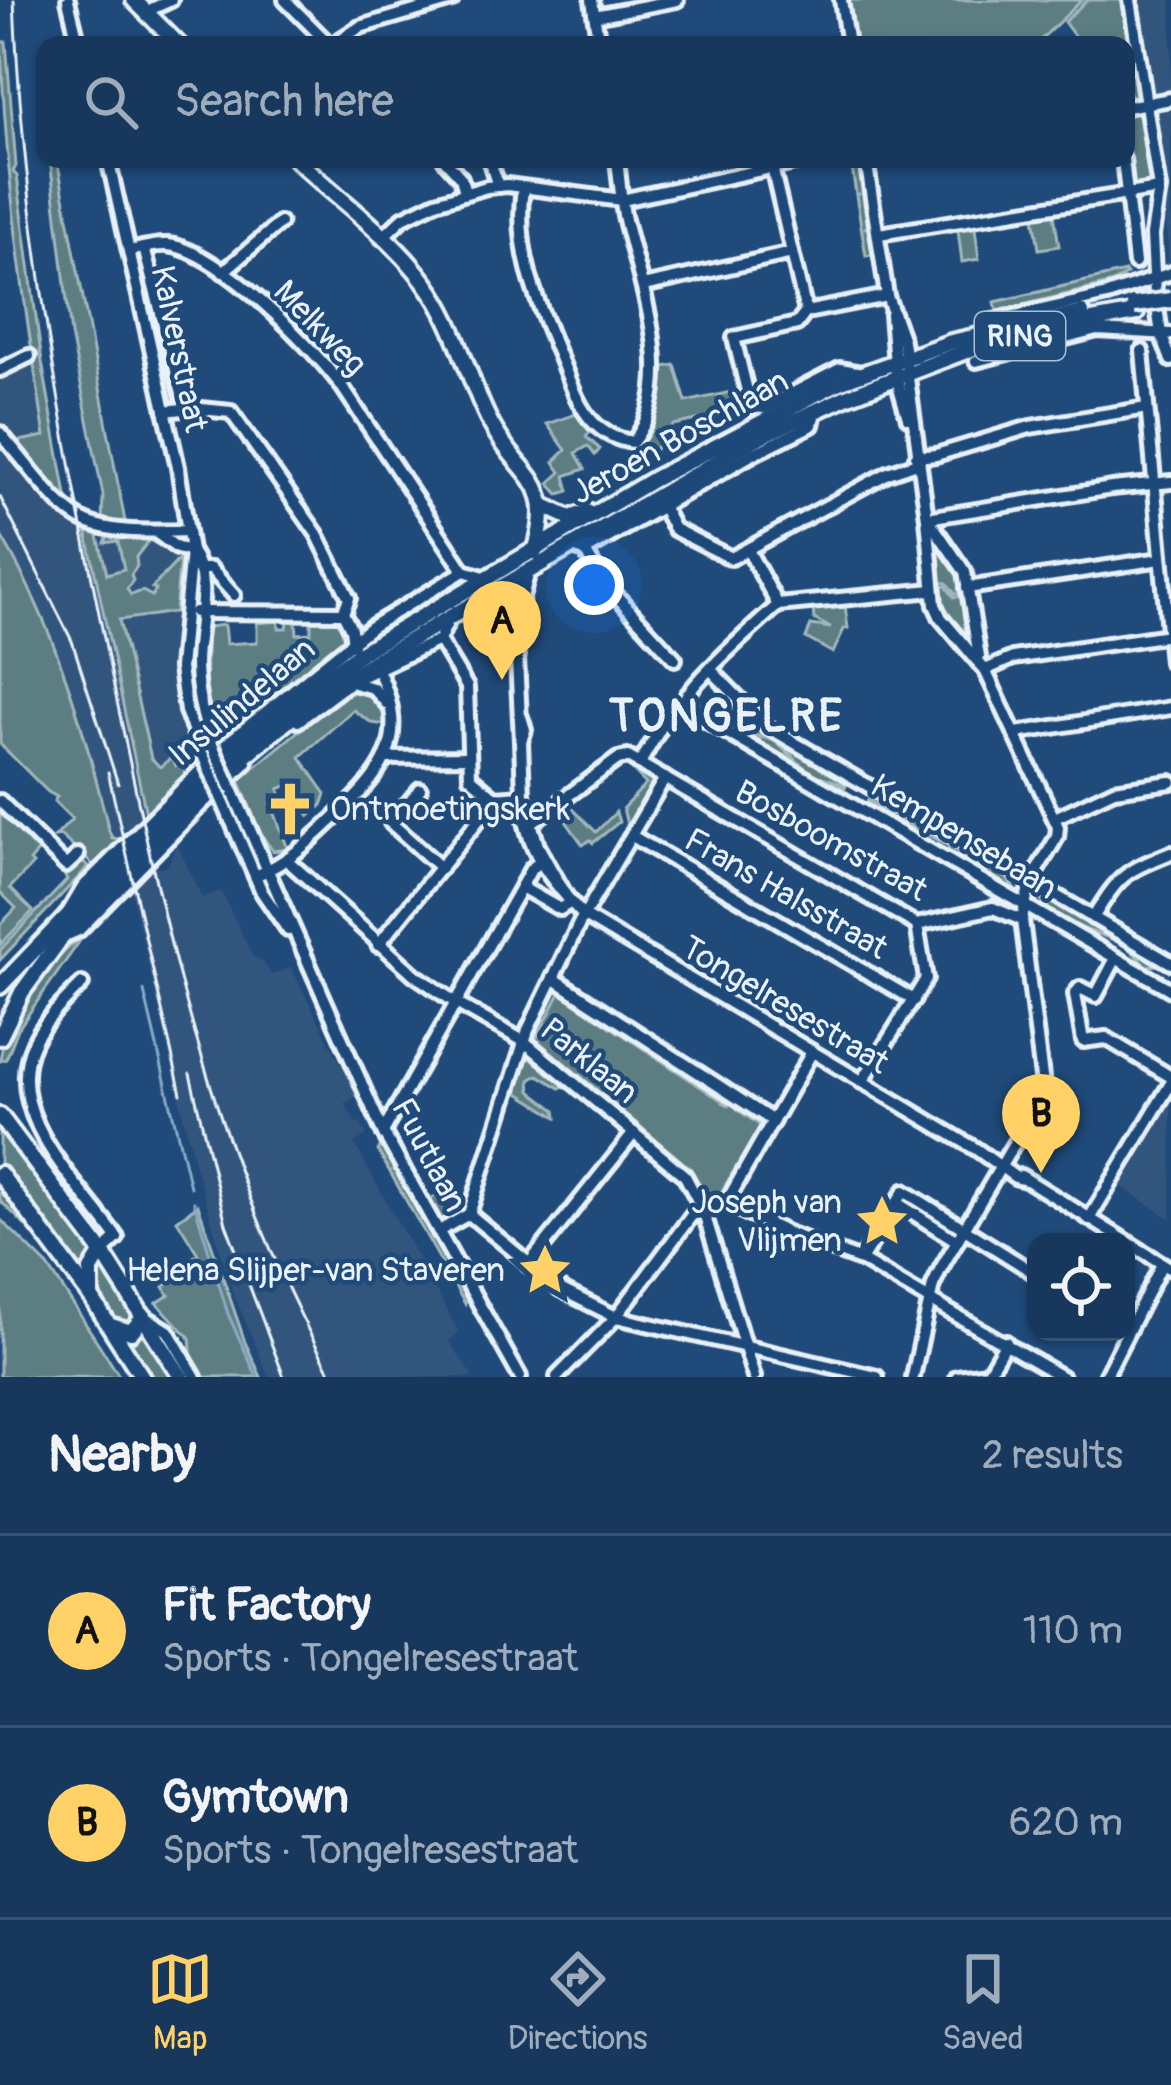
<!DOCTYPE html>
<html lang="en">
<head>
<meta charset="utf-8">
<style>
  body { margin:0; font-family:Pangolin,sans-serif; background:#244365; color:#f1f3f6 }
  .controls { position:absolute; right:36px; bottom:36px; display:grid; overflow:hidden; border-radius:24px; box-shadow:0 3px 9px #0004 }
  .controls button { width:108px; height:108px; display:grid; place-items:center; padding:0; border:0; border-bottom:3px solid #365272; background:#17385c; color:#f1f3f6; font:60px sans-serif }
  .you { position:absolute; left:594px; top:585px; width:42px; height:42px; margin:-30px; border:9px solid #fff; border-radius:50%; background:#1a73e8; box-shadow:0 0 0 18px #1a73e833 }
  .badge { display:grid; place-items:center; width:78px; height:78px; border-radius:50%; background:#ffd166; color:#111; font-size:39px; font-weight:700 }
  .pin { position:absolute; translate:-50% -99px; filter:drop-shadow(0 3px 6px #0008) }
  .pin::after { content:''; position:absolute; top:63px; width:42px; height:36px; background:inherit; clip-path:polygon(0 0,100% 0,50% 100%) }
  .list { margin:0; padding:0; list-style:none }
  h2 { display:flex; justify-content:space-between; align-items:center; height:156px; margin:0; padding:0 48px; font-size:51px }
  h2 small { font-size:39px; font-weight:400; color:#9eacbb }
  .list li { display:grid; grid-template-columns:78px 1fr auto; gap:36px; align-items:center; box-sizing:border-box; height:192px; padding:0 48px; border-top:3px solid #365272 }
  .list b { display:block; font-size:45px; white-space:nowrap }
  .list p { margin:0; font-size:39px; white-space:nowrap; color:#9eacbb }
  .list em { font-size:39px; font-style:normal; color:#9eacbb }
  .icon { flex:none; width:66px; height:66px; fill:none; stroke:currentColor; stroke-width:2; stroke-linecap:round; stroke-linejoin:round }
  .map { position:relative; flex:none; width:1171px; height:1377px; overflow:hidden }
  .search { position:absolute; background:#17385c; box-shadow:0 3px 9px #0004; left:36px; right:36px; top:36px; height:132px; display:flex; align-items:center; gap:30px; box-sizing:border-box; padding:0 42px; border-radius:24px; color:#9eacbb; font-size:45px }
  .sheet { height:540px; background:#17385c }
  nav { display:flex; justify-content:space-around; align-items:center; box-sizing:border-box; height:168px; border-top:3px solid #365272; background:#17385c; font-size:33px; color:#9eacbb }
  nav a { display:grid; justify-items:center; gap:6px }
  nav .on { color:#ffd166 }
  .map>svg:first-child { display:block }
</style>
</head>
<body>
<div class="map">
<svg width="1171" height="1377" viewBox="0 0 1171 1377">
  <rect width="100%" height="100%" fill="#1f4a7a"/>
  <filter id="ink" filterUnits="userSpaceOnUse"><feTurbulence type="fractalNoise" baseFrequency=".00833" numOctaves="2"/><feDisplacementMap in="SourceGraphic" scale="24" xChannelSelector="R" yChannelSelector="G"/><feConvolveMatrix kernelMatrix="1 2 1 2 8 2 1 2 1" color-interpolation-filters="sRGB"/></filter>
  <g filter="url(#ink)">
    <g fill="#33547d">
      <path d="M 1137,0 L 1171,0 L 1171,314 L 1165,188 Z"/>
      <path d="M 33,357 L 41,358 L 66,519 L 96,533 L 99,544 L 108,535 L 150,536 L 180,554 L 173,683 L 178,711 L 197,765 L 146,811 L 158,867 L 167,867 L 177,844 L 202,898 L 221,891 L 252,955 L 264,963 L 271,975 L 291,967 L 357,1096 L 345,1103 L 356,1123 L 360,1122 L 367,1135 L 354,1143 L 459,1332 L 449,1341 L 473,1377 L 269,1377 L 233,1293 L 194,1162 L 119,839 L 112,838 L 109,831 L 84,732 L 54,643 L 0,533 L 0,373 Z"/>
      <path d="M 1171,1103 L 1171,1219 L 1119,1185 Z"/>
    </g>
    <g fill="#5c7d81" stroke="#a2b7bc" stroke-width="3">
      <path d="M 848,0 L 1082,0 L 1035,45 L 856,45 Z"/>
      <path d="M 1087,0 L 1125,0 L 1141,94 L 1138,100 L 1126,91 L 1126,45 L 1081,45 L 1064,22 Z"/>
      <path d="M 1,42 L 6,42 L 16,166 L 13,172 L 17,176 L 42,362 L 68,506 L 14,442 L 45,436 C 24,305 5,175 1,42 Z"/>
      <path d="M 1138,108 L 1142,109 L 1154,184 L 1148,188 L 1136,186 L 1132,178 L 1126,118 Z"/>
      <path d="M 50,159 L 57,159 L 126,527 L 102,524 L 103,495 L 71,335 Z"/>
      <path d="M 858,161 L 869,226 L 864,228 L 869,228 L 872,255 L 866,256 L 856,195 L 860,194 L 856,194 L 851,162 Z"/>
      <path d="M 1054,214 L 1059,246 L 1039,249 L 1034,217 Z"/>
      <path d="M 975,228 L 979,259 L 962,262 L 958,230 Z"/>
      <path d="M 143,257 L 180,396 L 172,402 L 167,397 L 137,259 Z"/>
      <path d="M 1125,272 L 1127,274 L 1113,283 L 997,311 L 995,302 Z"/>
      <path d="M 675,365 L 686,402 L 740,390 L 744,410 L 673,425 L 650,456 L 643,441 L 653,410 L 658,368 Z"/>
      <path d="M 576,414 L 590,432 L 586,437 L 600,449 L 595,455 L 588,446 L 576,453 L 585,469 L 565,476 L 569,491 L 559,494 L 549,483 L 561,472 L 554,462 L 566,450 L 547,424 Z"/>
      <path d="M 86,530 L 97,532 L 107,574 L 124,569 L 118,541 L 105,543 L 108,535 L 158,539 L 158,545 L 149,540 L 136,557 L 137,566 L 131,575 L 133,580 L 127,589 L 131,595 L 142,591 L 152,596 L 156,590 L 152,588 L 180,558 L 175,612 L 119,620 L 151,758 L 160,767 L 172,757 L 176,766 L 192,754 L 197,765 L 146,814 Z"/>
      <path d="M 0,534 C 55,626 84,727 109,831 L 112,838 L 119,839 L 96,864 L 92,864 L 61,836 L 55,837 L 72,819 L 54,801 L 57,797 L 48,792 L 0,744 Z"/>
      <path d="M 935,536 L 960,565 L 966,593 L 955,594 L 947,583 L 938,582 Z"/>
      <path d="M 472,578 L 472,580 L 361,645 L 374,631 L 457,581 Z"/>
      <path d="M 935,586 L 946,586 L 954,597 L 965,597 L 970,642 L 948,618 L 945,620 Z"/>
      <path d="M 845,606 L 848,628 L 844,629 L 833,653 L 806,638 L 811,625 L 831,628 L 814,619 L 813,609 Z"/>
      <path d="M 311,620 L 336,621 L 342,625 L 345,639 L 339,650 L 276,692 L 219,738 L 205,692 L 207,627 L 224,625 L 226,644 L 257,642 L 257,623 L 278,621 L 279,628 L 287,628 L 288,621 L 296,622 L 297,634 L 311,633 Z"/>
      <path d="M 717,682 L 743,713 L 794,749 L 849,781 L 846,786 C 834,779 821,779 809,771 C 790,758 780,735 755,736 L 774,740 L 809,774 L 845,788 L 842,793 L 753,744 L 755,739 L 747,735 L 754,734 L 729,710 L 715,687 Z"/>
      <path d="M 356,691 L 372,694 L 383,706 L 386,725 L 372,723 L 353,710 L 300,757 L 326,794 L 322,805 L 309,816 L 293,783 L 279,789 L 282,798 L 271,803 L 288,849 L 273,851 L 261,834 L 239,780 L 332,703 Z"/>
      <path d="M 694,702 L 735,717 L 746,731 L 737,729 L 734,733 L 688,705 Z"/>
      <path d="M 629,767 L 655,784 L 628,829 L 623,808 L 646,784 Z"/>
      <path d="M 872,794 L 1018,876 L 1015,883 C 999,864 983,861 962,853 C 945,847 933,833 915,831 L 904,819 L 868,800 Z"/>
      <path d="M 867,802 L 903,822 L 911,832 C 929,837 946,853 964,857 C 985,862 1000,868 1013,886 L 1010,893 L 864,806 Z"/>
      <path d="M 571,807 L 596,832 L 616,812 L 619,822 L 593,843 L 590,840 L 583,845 L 561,814 Z"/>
      <path d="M 0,811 L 38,852 L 30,861 L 33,864 L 10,888 L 33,911 L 0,945 L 0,925 L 16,908 L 0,892 Z"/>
      <path d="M 77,857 L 88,867 L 0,960 L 0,950 L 67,880 L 62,871 Z"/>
      <path d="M 1040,890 L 1164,965 L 1144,966 C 1128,936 1086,934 1060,918 C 1050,913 1048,905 1039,898 Z"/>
      <path d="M 84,935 L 18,1029 L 6,1059 L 0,1061 C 5,1014 47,963 84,935 Z"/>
      <path d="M 560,993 L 713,1095 L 722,1100 L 699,1081 L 701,1078 L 727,1095 L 723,1102 L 729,1105 L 733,1099 L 762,1118 L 764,1124 L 737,1109 L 761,1126 L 717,1199 L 707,1197 L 691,1169 L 536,1039 Z"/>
      <path d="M 527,1049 L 570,1082 L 560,1088 L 538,1075 L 530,1080 L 531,1091 L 556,1110 L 557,1117 L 514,1090 Z"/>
      <path d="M 0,1125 L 95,1252 L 86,1273 L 37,1208 L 0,1168 Z"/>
      <path d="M 382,1143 L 460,1284 L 467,1297 L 465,1304 L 378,1151 Z"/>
      <path d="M 0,1181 L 29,1216 L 138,1377 L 130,1377 C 94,1315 54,1249 0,1201 Z"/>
      <path d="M 437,1195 L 467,1203 L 465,1209 L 442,1222 L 429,1200 Z"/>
      <path d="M 198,1205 L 245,1342 L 261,1377 L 200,1377 L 192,1362 L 190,1338 L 157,1303 L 169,1295 L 164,1287 L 170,1282 L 166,1275 L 198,1254 L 177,1220 Z"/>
      <path d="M 0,1219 L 48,1266 L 120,1377 L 0,1377 Z"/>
      <path d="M 101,1258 L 137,1312 L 133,1326 L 119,1323 C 101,1297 90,1290 101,1258 Z"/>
      <path d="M 143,1326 L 177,1377 L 147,1377 L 123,1335 L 135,1336 Z"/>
    </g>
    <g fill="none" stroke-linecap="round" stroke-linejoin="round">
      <g stroke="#89aac7" stroke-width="3">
        <path d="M 144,991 L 190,1187"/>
        <path d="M 194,1202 L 228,1314 L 257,1377"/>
      </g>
      <defs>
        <g id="minor">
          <path d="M 68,0 L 79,45"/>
          <path d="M 285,0 L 330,45"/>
          <path d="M 592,0 L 599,45"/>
          <path d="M 841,0 L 848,45"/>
          <path d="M 1130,0 L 1159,189 L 1152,235 L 1155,294 L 1161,334 L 1171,360"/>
          <path d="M 145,12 L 171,0"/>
          <path d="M 595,16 L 677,0"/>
          <path d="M 332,45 L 360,27 L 452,0"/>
          <path d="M 1126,107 L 1171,99"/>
          <path d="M 108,159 L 178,467 L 191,551 C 213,581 196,629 196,663 C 196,692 203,720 213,747"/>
          <path d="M 444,159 L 461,178 L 465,192"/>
          <path d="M 489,159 L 498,186"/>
          <path d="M 866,159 L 887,296 L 903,341 L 927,518 L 935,605 L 941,618 L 985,670 L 1058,827 L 1057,837 L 1030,882 L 1022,920 L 1044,1093 L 941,1268 L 933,1285 L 913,1377"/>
          <path d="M 1123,159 L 1135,263"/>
          <path d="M 772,167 L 806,312"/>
          <path d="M 523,188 C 514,251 538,305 562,362 C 570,381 577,405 592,421 C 603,433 617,440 633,442 C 681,381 638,281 624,215 C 621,197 619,178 617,159"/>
          <path d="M 879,234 L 1159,189"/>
          <path d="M 382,238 L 403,218 L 436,202 L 487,187 L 507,185 L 622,200 L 813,159"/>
          <path d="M 144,248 L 186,408"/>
          <path d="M 130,251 C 142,248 156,244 168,245 C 218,250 314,348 343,388 L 464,571"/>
          <path d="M 223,272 L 280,223"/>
          <path d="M 643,286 L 792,253"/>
          <path d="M 806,312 L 797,324 L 734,338 L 751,407 L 764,408 L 840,369 L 862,373"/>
          <path d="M 806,312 L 887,296"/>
          <path d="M 891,314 L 896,377 L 908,418"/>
          <path d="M 985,323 L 1107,295 L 1171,273"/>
          <path d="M 1142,351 L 1171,662"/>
          <path d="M 976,361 L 1097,330 L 1171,334"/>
          <path d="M 0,370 L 29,356"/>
          <path d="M 165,411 L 191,408 L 231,412 L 317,534 L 349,598 L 343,613"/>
          <path d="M 0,433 C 75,520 64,535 188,531"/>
          <path d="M 916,457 L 936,455 L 1030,427 L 1147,408"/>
          <path d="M 662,506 L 674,529 L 731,558 L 888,473 L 917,463"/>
          <path d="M 927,518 L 1112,488 L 1171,482"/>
          <path d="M 929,520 L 965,572 L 979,657"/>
          <path d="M 158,534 L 177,548 L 191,551"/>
          <path d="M 569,546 L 585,551 L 753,454 L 812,425 L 815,412"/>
          <path d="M 748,550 L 778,605"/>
          <path d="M 191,551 L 180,668 L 186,711 L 203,755"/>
          <path d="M 585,551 L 602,580 L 675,659"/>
          <path d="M 199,569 L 211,569 L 234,595"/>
          <path d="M 519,578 L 514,597 L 521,741 L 525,730 L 521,717"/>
          <path d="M 967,588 L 1161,559"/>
          <path d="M 519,608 L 530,568"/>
          <path d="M 195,612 L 343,613 L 351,629 L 353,645"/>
          <path d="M 439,640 L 467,687 L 470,777 L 495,798 L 523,796 L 521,741"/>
          <path d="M 985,670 L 1013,658 L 1169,635"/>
          <path d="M 713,672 L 766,726 L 1171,963"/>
          <path d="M 350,682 L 373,688 L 387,704"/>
          <path d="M 681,706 L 1171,990"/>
          <path d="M 298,721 L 350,682 L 439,640 L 451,615"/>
          <path d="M 1016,733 L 1171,708"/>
          <path d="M 386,758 L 469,757"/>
          <path d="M 640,763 L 672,709 L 681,706 C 687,685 757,624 778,605 L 933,590"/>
          <path d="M 231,787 L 383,1132 L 520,1377"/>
          <path d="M 420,789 L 391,823 L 441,868"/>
          <path d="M 221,797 L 262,892 L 288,930"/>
          <path d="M 0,801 L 66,866 L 78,855"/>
          <path d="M 1055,818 L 1114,790 L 1171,782"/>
          <path d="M 527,826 L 618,759 L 628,757 L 917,925 L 993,908 L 1022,920"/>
          <path d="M 632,836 L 914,1000"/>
          <path d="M 288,861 L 415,975 L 456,1003 L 525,1042 L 685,1176 L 703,1210 L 754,1377"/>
          <path d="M 255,876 C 286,863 306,845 330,822 C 382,774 412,742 378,670"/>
          <path d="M 521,887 L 560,909 L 571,902"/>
          <path d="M 566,896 L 538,846 L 523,796 C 522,847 552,882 584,916 L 976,1149 L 1015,1177 L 1026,1180"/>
          <path d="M 67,914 L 83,887 L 231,740 L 371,627 L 464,571 L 484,577"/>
          <path d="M 1093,918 C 1120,874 1124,872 1171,853"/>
          <path d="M 65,936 L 79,930 L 203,803 L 246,763"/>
          <path d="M 378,945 L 480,818"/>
          <path d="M 1116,958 L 1096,996 L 1080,988 L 1075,994 L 1083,1041 L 1106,1038 L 1171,1077"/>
          <path d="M 553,978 L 773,1121"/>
          <path d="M 82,984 C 64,1002 45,1019 34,1042 C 0,1114 80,1184 117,1238 L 102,1252"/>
          <path d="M 862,1082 L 926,979 L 917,925"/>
          <path d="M 383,1132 L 521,887 L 531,869 L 544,859"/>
          <path d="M 1021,1176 L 1171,1269"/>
          <path d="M 726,1203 L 787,1233 L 861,1260 L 1062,1377"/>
          <path d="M 469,1214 L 528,1030 L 580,922 L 665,778"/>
          <path d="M 469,1214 L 560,1289 L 616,1317 L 877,1377"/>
          <path d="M 1089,1219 L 1171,1083"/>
          <path d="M 439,1231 L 469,1214"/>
          <path d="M 957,1241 L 897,1203 L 904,1191 L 1036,1274"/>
          <path d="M 861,1260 L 897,1203"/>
          <path d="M 528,1265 L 634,1133"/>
          <path d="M 144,1316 L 168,1331 L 195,1377"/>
          <path d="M 557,1377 L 616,1317 L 692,1215 L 726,1203 L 812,1052"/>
          <path d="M 957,1377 L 988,1373 L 1006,1342"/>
          <path d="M 1105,1377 L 1162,1264"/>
        </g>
        <g id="major">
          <path d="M 134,0 L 179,45"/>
          <path d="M 296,159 C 341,202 400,242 434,295 C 459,334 469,381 490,422 C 520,480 558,477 535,552"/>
          <path d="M 544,506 L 570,518 L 587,512"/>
          <path d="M 490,591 L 504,594 L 518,611"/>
          <path d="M 0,986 L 194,784 L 267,721 L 357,655 L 654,479 L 839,382 L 951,342 L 1082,313"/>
          <path d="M 0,1037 L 22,992 L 62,937 L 200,793 L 325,690 L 761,436 L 846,397 L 974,348 L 1038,331 L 1136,313"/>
          <path d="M 0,1116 L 102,1252 L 181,1377"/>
          <path d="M 0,1174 L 91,1297 L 142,1377"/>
          <path d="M 91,1297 L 91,1270 L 102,1252"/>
          <path d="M 111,1326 L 131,1332 L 144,1316"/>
        </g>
      </defs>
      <use href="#minor" stroke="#e8f1f8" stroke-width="20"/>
      <use href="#major" stroke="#e8f1f8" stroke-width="22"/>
      <use href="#minor" stroke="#1f4a7a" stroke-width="10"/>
      <use href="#major" stroke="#1f4a7a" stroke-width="14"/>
      <g stroke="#e8f1f8" stroke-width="3">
        <path d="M 14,0 C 23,227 65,450 111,672 C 161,915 211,1158 333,1377"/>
        <path d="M 0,497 L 72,641 L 118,784"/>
        <path d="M 108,772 L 181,1094"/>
        <path d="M 190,1074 L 226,1224 L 284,1377"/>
      </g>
      <defs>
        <g id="minor-bridge">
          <path d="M 213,747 L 231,787"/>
          <path d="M 203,755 L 221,797"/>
        </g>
        <path id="major-bridge" d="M 1134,305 L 1171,300"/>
      </defs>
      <use href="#minor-bridge" stroke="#e8f1f8" stroke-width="20" stroke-linecap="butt"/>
      <use href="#major-bridge" stroke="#e8f1f8" stroke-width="22" stroke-linecap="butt"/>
      <use href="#minor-bridge" stroke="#1f4a7a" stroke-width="10"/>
      <use href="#major-bridge" stroke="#1f4a7a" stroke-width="14"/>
    </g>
  </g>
  <defs>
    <symbol id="church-bare" viewBox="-9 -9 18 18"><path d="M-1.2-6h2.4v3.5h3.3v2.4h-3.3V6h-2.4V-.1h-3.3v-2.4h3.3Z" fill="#ffd166" stroke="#1f4a7a" stroke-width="2.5" paint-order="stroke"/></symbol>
    <symbol id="sight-bare" viewBox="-9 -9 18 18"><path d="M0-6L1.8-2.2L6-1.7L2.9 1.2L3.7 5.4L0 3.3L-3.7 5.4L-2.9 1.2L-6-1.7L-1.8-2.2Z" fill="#ffd166" stroke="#1f4a7a" stroke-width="2.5" paint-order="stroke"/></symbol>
  </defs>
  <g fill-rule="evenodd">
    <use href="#church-bare" x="252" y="771" width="76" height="76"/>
    <use href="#sight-bare" x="844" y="1183" width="76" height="76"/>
    <use href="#sight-bare" x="507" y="1232" width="76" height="76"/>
  </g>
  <g text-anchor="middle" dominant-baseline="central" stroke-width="9" stroke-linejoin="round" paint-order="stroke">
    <rect fill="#1f4a7a" stroke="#acbfd2" stroke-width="3" x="975" y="312" width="90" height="48" rx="9"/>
    <g font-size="30" font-weight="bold" fill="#e8f1f8">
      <text x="1020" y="336">RING</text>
    </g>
    <g font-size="33" fill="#e8f1f8" stroke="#1f4a7a">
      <text transform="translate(320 328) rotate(46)">Melkweg</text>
      <text transform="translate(179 349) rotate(78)">Kalverstraat</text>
      <text transform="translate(680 437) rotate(-29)">Jeroen Boschlaan</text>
      <text transform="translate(242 702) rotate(-40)">Insulindelaan</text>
      <text transform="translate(964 837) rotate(31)">Kempensebaan</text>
      <text transform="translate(831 841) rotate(29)">Bosboomstraat</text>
      <text transform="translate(786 894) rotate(30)">Frans Halsstraat</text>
      <text transform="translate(785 1005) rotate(31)">Tongelresestraat</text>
      <text transform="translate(589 1061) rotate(39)">Parklaan</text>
      <text transform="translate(429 1155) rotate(62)">Fuutlaan</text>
    </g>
    <g font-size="33" fill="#e8f1f8" stroke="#1f4a7a" text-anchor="end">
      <text x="330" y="809" text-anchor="start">Ontmoetingskerk</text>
      <text x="842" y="1202">Joseph van<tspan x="842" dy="38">Vlijmen</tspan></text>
      <text x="505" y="1270">Helena Slijper-van Staveren</text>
    </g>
    <g font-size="45" font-weight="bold" letter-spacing="3" fill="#e8f1f8" stroke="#1f4a7a">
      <text x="727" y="717">TONGELRE</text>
    </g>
  </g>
</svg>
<div class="controls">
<button><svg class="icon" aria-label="locate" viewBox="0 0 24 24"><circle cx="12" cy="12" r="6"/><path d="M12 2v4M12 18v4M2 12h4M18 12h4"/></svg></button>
</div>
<div class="you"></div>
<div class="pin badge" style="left:502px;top:680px">A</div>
<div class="pin badge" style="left:1041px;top:1173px">B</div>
<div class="search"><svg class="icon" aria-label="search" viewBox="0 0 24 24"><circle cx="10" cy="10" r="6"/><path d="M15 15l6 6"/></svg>Search here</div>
</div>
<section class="sheet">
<h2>Nearby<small>2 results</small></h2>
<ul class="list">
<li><span class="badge">A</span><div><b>Fit Factory</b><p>Sports · Tongelresestraat</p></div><em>110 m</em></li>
<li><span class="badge">B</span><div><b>Gymtown</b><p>Sports · Tongelresestraat</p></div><em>620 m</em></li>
</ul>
</section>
<nav>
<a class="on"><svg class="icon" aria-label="map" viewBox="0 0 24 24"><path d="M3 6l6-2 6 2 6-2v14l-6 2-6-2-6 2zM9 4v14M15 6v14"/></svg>Map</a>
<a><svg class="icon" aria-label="directions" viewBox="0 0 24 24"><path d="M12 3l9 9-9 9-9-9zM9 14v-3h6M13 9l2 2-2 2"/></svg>Directions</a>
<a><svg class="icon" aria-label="saved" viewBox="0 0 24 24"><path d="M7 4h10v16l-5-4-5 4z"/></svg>Saved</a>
</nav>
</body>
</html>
